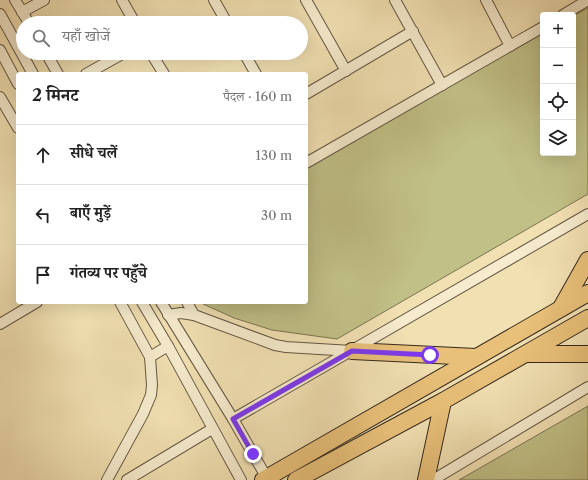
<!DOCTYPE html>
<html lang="hi">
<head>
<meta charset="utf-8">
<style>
  body { margin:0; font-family:"Libre Caslon Text","Noto Serif Devanagari",serif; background:#f6f6f6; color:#222 }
  .controls { position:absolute; right:12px; top:12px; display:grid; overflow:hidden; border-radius:4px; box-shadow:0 4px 16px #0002 }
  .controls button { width:36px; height:36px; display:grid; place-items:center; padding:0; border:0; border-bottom:1px solid #e0e0e0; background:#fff; color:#222; font:20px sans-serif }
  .stop { position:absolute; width:12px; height:12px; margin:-9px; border:3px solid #7c3aed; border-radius:50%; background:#fff }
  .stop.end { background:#7c3aed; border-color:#fff; box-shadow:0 1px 4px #0008 }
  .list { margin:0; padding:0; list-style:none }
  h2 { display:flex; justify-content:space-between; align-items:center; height:52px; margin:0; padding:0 16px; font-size:17px }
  h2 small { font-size:13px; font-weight:400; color:#767676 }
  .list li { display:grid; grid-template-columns:26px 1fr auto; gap:12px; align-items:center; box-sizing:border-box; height:60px; padding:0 16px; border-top:1px solid #e0e0e0 }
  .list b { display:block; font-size:15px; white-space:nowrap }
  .list em { font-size:13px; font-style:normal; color:#767676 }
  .icon { flex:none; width:22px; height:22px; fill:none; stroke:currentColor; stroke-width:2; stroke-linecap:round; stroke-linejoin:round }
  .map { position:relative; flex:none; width:588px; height:480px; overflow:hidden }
  .search { position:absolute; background:#fff; box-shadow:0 4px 16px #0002; left:16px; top:16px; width:292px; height:44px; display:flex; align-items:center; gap:10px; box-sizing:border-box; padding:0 14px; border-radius:22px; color:#767676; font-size:15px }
  .panel { position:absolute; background:#fff; box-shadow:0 4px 16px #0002; left:16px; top:72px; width:292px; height:232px; border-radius:4px }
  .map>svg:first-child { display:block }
</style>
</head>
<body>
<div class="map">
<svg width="588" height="480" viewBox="0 0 588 480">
  <rect width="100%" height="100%" fill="#f1e0b2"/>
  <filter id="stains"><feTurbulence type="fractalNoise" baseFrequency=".005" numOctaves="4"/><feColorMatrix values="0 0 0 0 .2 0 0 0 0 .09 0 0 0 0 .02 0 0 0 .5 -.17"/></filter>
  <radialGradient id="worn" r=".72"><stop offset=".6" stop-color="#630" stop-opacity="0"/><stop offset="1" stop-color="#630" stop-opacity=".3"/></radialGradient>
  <g fill="#c1c087" stroke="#7b7452">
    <path d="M 588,8 L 588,194 L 337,339 L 272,330 L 234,318 L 199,302 L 306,302 L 306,168 L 543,33 L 543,153 L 573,153 L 573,16 Z"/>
    <path d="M 588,406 L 588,480 L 459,480 Z"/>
  </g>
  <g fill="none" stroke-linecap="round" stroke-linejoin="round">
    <defs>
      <g id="minor">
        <path d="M 15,0 L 29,23"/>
        <path d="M 122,0 L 135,23"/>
        <path d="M 214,0 L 227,23"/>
        <path d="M 306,0 L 346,71"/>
        <path d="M 395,0 L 442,85"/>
        <path d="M 486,0 L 510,46"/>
        <path d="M 22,12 L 44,0"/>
        <path d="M 0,14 L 33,74"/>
        <path d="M 563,15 L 588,0"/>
        <path d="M 0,50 L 18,84"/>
        <path d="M 46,53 L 58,74"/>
        <path d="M 151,53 L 164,74"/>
        <path d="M 244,53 L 256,74"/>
        <path d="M 86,74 L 124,53"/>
        <path d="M 306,94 L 413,31"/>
        <path d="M 0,97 L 18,128"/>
        <path d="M 306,163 L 543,27"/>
        <path d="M 120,302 L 150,357"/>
        <path d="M 142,302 L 168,346 L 241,480"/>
        <path d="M 161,302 L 233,419 L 268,480"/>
        <path d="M 187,302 L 194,315"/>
        <path d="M 168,315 L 181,313 L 194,315 L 275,345 L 286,347 L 352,351"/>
        <path d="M 0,324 L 37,302"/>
        <path d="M 233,419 L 588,214"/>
        <path d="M 107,480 L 143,414 L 151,395 L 152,385 L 150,357 L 168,346"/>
        <path d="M 127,480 L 212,429"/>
        <path d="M 433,480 L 588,387"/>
      </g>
      <g id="primary">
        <path d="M 561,308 L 588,260"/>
        <path d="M 352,351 L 476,357"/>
        <path d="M 526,354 L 588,354"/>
        <path d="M 263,480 L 588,293"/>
        <path d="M 296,480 L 443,401 L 588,318"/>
        <path d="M 426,480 L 443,401"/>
      </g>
    </defs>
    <use href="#minor" stroke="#645743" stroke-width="12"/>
    <use href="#primary" stroke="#35291e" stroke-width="18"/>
    <use href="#minor" stroke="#f6ebcd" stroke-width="10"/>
    <use href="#primary" stroke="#e8c079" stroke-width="16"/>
  </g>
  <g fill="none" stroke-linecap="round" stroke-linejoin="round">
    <path stroke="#7c3aed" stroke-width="5" d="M 253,454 L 233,419 L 352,351 L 430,355"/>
  </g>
  <rect width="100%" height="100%" filter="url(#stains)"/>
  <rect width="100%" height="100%" fill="url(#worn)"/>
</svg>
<div class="controls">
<button>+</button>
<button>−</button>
<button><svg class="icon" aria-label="locate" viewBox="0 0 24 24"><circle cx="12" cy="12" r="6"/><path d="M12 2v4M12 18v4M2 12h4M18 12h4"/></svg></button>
<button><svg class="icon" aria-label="layers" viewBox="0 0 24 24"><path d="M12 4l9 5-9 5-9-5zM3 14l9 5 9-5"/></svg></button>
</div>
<div class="stop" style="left:430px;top:355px"></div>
<div class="stop end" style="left:253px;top:454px"></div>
<div class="search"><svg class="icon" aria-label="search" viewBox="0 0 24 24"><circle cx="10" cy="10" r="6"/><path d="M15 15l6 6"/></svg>यहाँ खोजें</div>
<section class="panel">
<h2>2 मिनट<small>पैदल · 160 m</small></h2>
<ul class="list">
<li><svg class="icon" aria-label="ahead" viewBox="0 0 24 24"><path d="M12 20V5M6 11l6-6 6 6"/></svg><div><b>सीधे चलें</b></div><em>130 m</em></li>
<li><svg class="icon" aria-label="left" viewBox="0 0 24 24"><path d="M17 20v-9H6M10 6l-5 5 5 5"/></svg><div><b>बाएँ मुड़ें</b></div><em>30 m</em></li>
<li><svg class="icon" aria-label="arrive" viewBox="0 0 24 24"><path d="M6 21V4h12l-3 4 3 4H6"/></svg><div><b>गंतव्य पर पहुँचे</b></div></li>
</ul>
</section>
</div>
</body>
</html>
